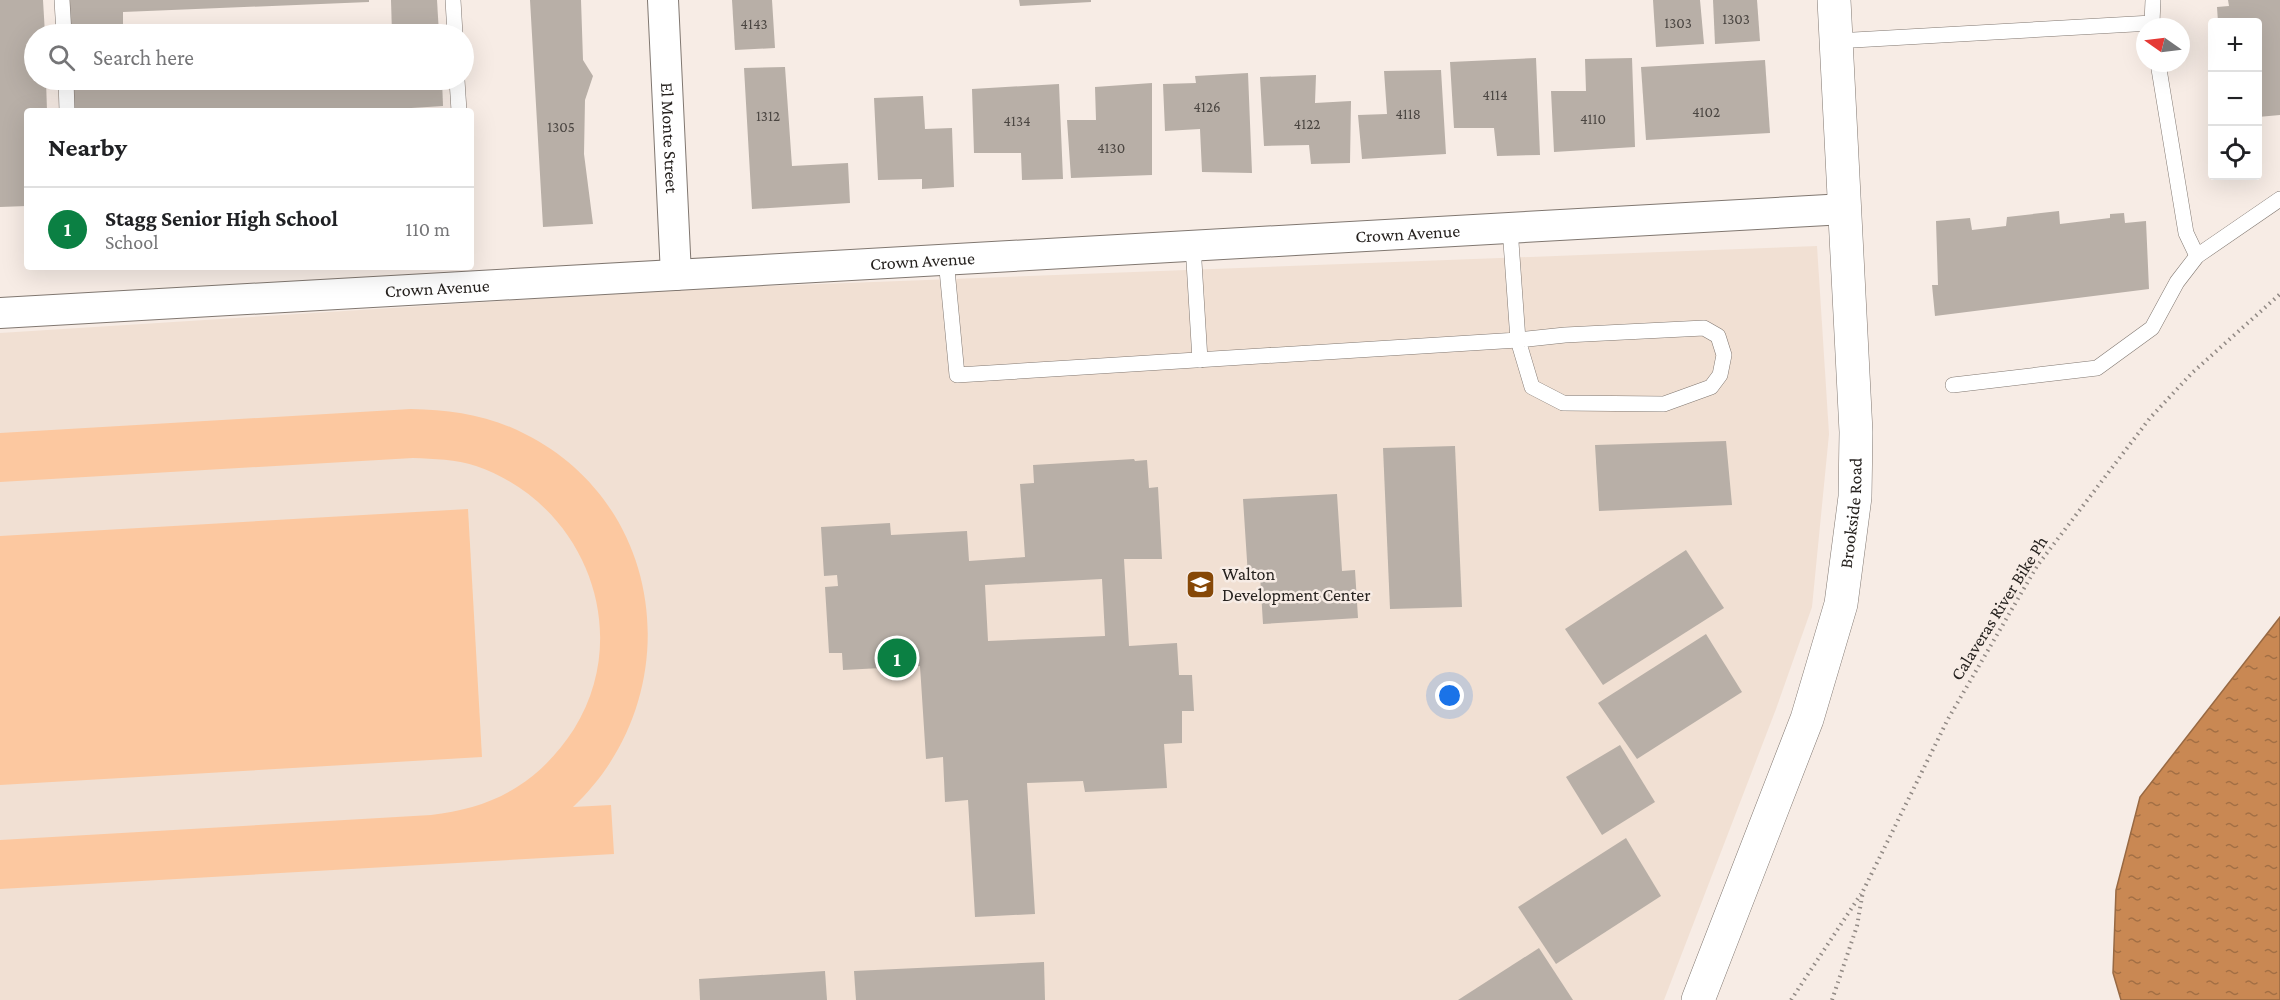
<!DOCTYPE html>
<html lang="en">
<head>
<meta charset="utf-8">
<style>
  body { margin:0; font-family:"Crimson Pro",serif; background:#f2f2f2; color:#202124 }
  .controls { position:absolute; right:18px; top:18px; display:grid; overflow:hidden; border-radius:6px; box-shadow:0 6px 24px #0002 }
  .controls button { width:54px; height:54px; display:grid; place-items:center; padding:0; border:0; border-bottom:2px solid #e0e0e0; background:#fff; color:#202124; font:30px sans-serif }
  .compass { position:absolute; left:2136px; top:18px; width:54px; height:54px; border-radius:50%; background:#fff; box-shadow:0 6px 24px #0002; rotate:284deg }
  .you { position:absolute; left:1450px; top:696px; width:21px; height:21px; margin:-15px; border:4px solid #fff; border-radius:50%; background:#1a73e8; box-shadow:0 0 0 9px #1a73e833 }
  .badge { display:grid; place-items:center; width:39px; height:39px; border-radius:50%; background:#0b8043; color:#fff; font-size:20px; font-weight:700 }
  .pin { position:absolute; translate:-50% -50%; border:3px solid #fff; box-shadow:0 2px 6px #0006 }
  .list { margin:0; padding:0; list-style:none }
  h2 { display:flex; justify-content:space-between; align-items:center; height:78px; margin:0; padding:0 24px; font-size:26px }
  h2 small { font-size:20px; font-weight:400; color:#757577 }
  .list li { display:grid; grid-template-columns:39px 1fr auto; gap:18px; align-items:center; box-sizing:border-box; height:84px; padding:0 24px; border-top:2px solid #e0e0e0 }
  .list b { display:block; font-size:22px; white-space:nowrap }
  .list p { margin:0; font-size:20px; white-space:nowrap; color:#757577 }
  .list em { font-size:20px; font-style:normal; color:#757577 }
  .icon { flex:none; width:33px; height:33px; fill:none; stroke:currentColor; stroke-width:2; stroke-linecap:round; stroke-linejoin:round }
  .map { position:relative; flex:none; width:2280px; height:1000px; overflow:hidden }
  .search { position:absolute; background:#fff; box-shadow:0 6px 24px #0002; left:24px; top:24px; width:450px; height:66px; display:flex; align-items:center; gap:15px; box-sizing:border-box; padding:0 21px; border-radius:33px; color:#757577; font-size:22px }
  .panel { position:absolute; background:#fff; box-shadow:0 6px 24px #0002; left:24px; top:108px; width:450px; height:162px; border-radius:6px }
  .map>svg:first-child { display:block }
</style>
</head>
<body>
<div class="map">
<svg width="2280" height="1000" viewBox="0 0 2280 1000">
  <defs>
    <pattern id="water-ripples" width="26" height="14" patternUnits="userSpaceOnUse" patternTransform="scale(1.5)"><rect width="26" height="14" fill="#c98853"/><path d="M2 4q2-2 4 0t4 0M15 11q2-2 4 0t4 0" fill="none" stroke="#a36f44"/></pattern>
  </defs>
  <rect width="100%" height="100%" fill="#f7ece5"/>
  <path fill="#f1e0d3" d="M 1817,246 L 1829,434 L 1812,607 L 1776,709 L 1664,1000 L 0,1000 L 0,333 L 688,289 Z"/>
  <g fill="#fcc8a0">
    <path d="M 411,409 C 451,410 489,415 525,434 C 669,506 688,699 573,807 L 611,805 L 614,854 L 0,889 L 0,840 L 431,815 C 463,811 490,804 517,787 C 540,773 559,752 574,729 C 635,631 584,503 476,466 C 456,459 434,459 413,458 L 0,482 L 0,433 Z"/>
    <path d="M 468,509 L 482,757 L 0,785 L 0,536 Z"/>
  </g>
  <path fill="url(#water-ripples)" stroke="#986943" stroke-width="1.5" d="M 2280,617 L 2280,1000 L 2121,1000 L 2113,973 L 2116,890 L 2140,797 Z"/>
  <g fill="#b8afa7" fill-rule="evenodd">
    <path d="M 0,0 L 43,0 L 45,34 L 34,34 L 34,80 L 46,80 L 47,111 L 27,111 L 27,206 L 0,207 Z"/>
    <path d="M 66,0 L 369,0 L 369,2 L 123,12 L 123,34 L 68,34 Z"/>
    <path d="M 391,0 L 437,0 L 439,34 L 392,34 Z"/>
    <path d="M 530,0 L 581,0 L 583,60 L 593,76 L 585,100 L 584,154 L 593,224 L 543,227 Z"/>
    <path d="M 732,0 L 772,0 L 775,48 L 735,50 Z"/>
    <path d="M 1019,0 L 1091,0 L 1091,2 L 1020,6 Z"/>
    <path d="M 1653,0 L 1700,0 L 1704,44 L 1656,47 Z"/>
    <path d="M 1713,0 L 1757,0 L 1760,41 L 1715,44 Z"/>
    <path d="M 2228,0 L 2280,0 L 2280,115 L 2258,117 L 2258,22 L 2218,22 L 2217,7 L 2229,6 Z"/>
    <path d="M 1536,58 L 1540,155 L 1497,156 L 1494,128 L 1454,128 L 1450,62 Z"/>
    <path d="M 1632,58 L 1635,147 L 1554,152 L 1551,91 L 1586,91 L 1585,59 Z"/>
    <path d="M 1765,60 L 1770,133 L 1646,140 L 1641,67 Z"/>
    <path d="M 785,67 L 792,166 L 848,163 L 850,203 L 752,209 L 744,68 Z"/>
    <path d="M 1441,70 L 1446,154 L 1362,159 L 1358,115 L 1387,114 L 1384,71 Z"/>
    <path d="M 1248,73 L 1252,173 L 1202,172 L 1200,129 L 1165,131 L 1163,84 L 1196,83 L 1195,76 Z"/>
    <path d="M 1316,75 L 1315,103 L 1351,101 L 1350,163 L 1311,164 L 1309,145 L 1264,146 L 1260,77 Z"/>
    <path d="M 70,80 L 442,80 L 443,106 L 364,111 L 72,111 Z"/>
    <path d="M 1152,83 L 1152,175 L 1071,178 L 1067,120 L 1096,120 L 1095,87 Z"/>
    <path d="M 1059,84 L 1063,179 L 1022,180 L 1021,153 L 974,153 L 972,89 Z"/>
    <path d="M 923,96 L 925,129 L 952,128 L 954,187 L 922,189 L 922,179 L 878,180 L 874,98 Z"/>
    <path d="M 2059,211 L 2060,224 L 2110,218 L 2110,214 L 2124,213 L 2125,223 L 2146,221 L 2149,289 L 1935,316 L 1932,285 L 1938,285 L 1936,221 L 1970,218 L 1972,230 L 2006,226 L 2007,217 Z"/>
    <path d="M 1726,441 L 1732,505 L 1599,511 L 1595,445 Z"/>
    <path d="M 1455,446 L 1462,607 L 1390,609 L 1383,448 Z"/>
    <path d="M 1134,459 L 1135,461 L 1147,460 L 1149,488 L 1158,487 L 1162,559 L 1124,559 L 1129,646 L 1177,643 L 1179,675 L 1192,675 L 1194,711 L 1182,711 L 1182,743 L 1164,744 L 1167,788 L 1085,792 L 1083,781 L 1027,783 L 1035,914 L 975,917 L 968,800 L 945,802 L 943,757 L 926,759 L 920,666 L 843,670 L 842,653 L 829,653 L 825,587 L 838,586 L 837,575 L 824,576 L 821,527 L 890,523 L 891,535 L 967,531 L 969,561 L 1025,557 L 1020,484 L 1034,483 L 1033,465 ZM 1102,579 L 1105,636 L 988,641 L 985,585 Z"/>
    <path d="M 1337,494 L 1342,571 L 1355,570 L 1358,618 L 1263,624 L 1260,575 L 1248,576 L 1243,499 Z"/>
    <path d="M 1686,550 L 1724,608 L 1603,685 L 1565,629 Z"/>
    <path d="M 1706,634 L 1742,692 L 1637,759 L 1598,703 Z"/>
    <path d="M 1620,745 L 1655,802 L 1602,835 L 1566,777 Z"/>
    <path d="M 1626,838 L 1661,896 L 1556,964 L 1518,907 Z"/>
    <path d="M 1539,948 L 1573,1000 L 1458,1000 Z"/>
    <path d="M 1044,962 L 1045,1000 L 856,1000 L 854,971 Z"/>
    <path d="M 825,971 L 827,1000 L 700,1000 L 699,979 Z"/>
  </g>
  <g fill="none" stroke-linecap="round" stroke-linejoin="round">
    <defs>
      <g id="service">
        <path d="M 62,0 L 64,34"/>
        <path d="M 453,0 L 455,34"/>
        <path d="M 1836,41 L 2152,23 L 2153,0"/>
        <path d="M 2158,63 L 2186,233 L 2197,256"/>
        <path d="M 66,80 L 67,111"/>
        <path d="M 457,80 L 459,111"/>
        <path d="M 1193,245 L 1200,360"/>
        <path d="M 946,259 L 957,375 L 1518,340 L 1510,228"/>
        <path d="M 1704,328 L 1718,336 L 1724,355 L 1720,375 L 1711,387 L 1664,404 L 1563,403 L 1532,387 L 1518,340 L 1565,335 Z"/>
        <path d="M 1953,385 L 2097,368 L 2152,328 L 2177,282 L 2197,256 L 2280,199"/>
      </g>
      <g id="minor">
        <path id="s1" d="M 663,0 L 676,275"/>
        <path id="s2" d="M 0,313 L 1845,209"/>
      </g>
      <g id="tertiary">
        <path id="s3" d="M 1698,1000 L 1807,719 L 1841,604 L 1855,497 L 1856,432 L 1834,0"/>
      </g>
    </defs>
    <use href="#service" stroke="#807770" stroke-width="16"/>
    <use href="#minor" stroke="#807770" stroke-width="32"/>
    <use href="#tertiary" stroke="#807770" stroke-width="34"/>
    <g stroke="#918984" stroke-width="4" stroke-dasharray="1.5 4.5" stroke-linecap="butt">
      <path d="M 1791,1000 L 1861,894"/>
      <path d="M 1832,1000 L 1857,926 L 1863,891 L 1948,719 L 2037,566 L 2150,418 L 2192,373 L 2280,294"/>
    </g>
    <use href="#service" stroke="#fff" stroke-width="15"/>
    <use href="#minor" stroke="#fff" stroke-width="30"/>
    <use href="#tertiary" stroke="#fff" stroke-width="33"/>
  </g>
  <defs>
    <symbol id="school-square" viewBox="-11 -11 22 22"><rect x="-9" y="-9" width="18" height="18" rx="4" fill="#864807" stroke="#f7ece5"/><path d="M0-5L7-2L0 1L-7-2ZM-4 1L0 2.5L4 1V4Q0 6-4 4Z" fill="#fff"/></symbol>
  </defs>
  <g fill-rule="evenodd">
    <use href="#school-square" x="1184" y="568" width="33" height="33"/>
  </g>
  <g text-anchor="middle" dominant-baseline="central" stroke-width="5" stroke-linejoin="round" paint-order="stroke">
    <g font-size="15" fill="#4a4541">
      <text x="1736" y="19">1303</text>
      <text x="1678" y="23">1303</text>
      <text x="754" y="24">4143</text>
      <text x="1495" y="95">4114</text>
      <text x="1207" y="107">4126</text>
      <text x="1706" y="112">4102</text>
      <text x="1408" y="114">4118</text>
      <text x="768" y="116">1312</text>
      <text x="1593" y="119">4110</text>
      <text x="1017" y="121">4134</text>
      <text x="1307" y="124">4122</text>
      <text x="561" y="127">1305</text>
      <text x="1111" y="148">4130</text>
    </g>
    <g font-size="18" fill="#26221f" stroke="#f7ece5">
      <text stroke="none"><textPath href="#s1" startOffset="138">El Monte Street</textPath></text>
      <text stroke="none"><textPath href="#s2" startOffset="1410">Crown Avenue</textPath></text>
      <text stroke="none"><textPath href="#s2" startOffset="924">Crown Avenue</textPath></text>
      <text stroke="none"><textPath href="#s2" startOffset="438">Crown Avenue</textPath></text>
      <text stroke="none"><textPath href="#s3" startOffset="513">Brookside Road</textPath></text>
      <text transform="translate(1999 608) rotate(-58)">Calaveras River Bike Ph</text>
    </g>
    <g font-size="18" fill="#26221f" stroke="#f7ece5" text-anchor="start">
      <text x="1222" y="574">Walton<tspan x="1222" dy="21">Development Center</tspan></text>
    </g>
  </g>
</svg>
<div class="controls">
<button>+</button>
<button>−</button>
<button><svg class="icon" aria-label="locate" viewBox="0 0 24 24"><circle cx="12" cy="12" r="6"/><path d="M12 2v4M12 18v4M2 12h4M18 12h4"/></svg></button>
</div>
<svg class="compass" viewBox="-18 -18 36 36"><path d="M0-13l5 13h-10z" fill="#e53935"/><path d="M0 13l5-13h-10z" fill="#757577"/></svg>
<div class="you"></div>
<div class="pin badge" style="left:897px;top:658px">1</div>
<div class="search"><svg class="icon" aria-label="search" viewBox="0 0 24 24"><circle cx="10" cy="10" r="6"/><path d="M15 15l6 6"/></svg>Search here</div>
<section class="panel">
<h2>Nearby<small></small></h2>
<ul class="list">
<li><span class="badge">1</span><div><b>Stagg Senior High School</b><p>School</p></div><em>110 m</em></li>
</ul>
</section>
</div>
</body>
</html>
